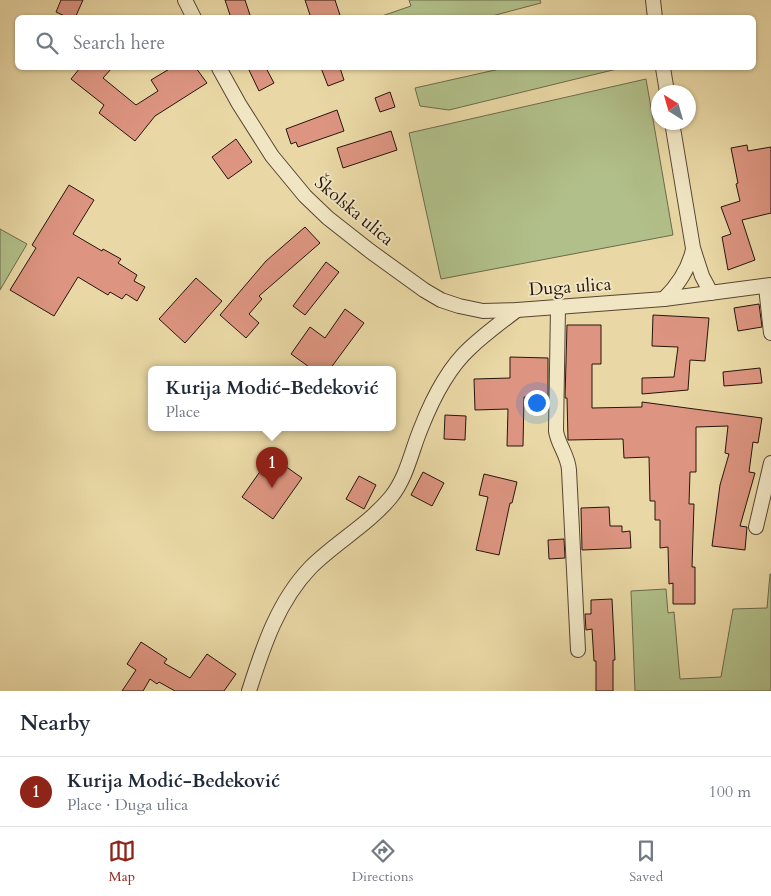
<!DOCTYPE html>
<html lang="en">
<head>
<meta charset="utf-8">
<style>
  body { margin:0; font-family:Cardo,serif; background:#f6f6f7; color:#1f2937 }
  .compass { position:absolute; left:651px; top:85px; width:45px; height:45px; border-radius:50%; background:#fff; box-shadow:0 1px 4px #0004; rotate:323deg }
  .you { position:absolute; left:536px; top:402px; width:18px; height:18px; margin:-12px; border:4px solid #fff; border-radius:50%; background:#1a73e8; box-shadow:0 0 0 8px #1a73e833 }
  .badge { display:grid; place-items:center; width:32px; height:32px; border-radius:50%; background:#8f2418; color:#fff; font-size:16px; font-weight:700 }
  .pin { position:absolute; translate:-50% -41px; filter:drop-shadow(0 1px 2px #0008) }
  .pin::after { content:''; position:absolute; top:26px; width:18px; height:15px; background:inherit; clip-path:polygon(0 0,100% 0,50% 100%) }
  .popup { position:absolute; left:148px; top:366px; width:248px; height:65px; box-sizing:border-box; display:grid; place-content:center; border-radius:8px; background:#fff; filter:drop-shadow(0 1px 4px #0005); font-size:16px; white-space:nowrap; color:#747a83 }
  .popup b { font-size:19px; color:#1f2937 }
  .popup::after { content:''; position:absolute; left:50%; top:100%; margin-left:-10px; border:10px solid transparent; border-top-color:#fff }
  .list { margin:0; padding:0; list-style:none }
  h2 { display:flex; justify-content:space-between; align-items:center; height:65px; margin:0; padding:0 20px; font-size:21px }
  h2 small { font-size:16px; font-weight:400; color:#747a83 }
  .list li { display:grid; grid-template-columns:32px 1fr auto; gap:15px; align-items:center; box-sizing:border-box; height:70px; padding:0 20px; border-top:1px solid #e0e1e3 }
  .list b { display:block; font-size:19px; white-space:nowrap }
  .list p { margin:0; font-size:16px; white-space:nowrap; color:#747a83 }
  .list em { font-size:16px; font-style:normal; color:#747a83 }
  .icon { flex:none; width:28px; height:28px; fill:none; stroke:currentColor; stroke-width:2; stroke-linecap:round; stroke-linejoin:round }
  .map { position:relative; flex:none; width:771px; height:691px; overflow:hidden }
  .search { position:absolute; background:#fff; box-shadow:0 1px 4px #0004; left:15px; right:15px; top:15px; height:55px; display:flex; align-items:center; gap:12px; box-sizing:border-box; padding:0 18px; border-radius:8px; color:#747a83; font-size:19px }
  .sheet { height:135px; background:#fff }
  nav { display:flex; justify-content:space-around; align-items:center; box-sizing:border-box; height:70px; border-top:1px solid #e0e1e3; background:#fff; font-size:14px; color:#747a83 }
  nav a { display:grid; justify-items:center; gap:2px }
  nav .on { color:#8f2418 }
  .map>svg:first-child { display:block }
</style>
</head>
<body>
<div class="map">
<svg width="771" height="691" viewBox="0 0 771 691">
  <rect width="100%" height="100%" fill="#e9d8a5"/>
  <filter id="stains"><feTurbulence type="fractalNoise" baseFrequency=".004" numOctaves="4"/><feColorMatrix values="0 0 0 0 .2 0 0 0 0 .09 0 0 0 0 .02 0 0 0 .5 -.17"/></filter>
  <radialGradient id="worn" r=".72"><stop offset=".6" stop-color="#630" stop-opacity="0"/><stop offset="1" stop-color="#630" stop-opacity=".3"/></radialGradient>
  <g fill="#b1c08a" stroke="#6c6a4b">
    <path d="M 409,0 L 540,0 L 541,3 L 488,17 L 379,17 L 411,6 Z"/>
    <path d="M 504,68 L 621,68 L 449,110 L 420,106 L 415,88 Z"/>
    <path d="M 646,79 L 673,235 L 441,279 L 409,133 Z"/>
    <path d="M 0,229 L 27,244 L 0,290 Z"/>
    <path d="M 770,574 L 771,574 L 771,691 L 635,691 L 631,591 L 666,589 L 668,613 L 674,612 L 680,679 L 721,677 L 733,609 L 767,608 Z"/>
  </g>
  <g fill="#dd9581" stroke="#26140c">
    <path d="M 61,0 L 83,0 L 75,18 L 69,18 L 56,12 Z"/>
    <path d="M 225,0 L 245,0 L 251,18 L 231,18 Z"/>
    <path d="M 305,0 L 335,0 L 341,18 L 311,18 Z"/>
    <path d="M 80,68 L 112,68 L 103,78 L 136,105 L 158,91 L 151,80 L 171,68 L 196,68 L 207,83 L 155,116 L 135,141 L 99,113 L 104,105 L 71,79 Z"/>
    <path d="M 248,68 L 266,68 L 274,83 L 259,91 Z"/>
    <path d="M 321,68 L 340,68 L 344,80 L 328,86 Z"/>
    <path d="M 390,92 L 395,107 L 380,112 L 375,98 Z"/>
    <path d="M 337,110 L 344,131 L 298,147 L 296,142 L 291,144 L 286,129 Z"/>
    <path d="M 391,131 L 397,150 L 343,168 L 337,148 Z"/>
    <path d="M 236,139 L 252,162 L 228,179 L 212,157 Z"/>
    <path d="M 747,145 L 748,151 L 771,147 L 771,213 L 742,220 L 755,260 L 728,270 L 722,237 L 731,234 L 721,207 L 740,201 L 736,184 L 738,183 L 731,148 Z"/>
    <path d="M 69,185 L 94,200 L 73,234 L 102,251 L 103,249 L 121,259 L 118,263 L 137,275 L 134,281 L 145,287 L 137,301 L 126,294 L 122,299 L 110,292 L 108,295 L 78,277 L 54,316 L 10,290 L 36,248 L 32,245 Z"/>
    <path d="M 305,227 L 320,243 L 259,296 L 262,299 L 249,314 L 259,323 L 246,338 L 220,315 L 266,261 Z"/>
    <path d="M 326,262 L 339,272 L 305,315 L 293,306 Z"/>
    <path d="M 196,278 L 222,301 L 185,343 L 159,319 Z"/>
    <path d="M 759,304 L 762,327 L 738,331 L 734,308 Z"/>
    <path d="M 345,309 L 364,323 L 330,369 L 312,369 L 291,354 L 310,327 L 325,338 Z"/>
    <path d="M 653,315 L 709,318 L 705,361 L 690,360 L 688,390 L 642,394 L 642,378 L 674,377 L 678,347 L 652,346 Z"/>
    <path d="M 567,325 L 601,325 L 601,364 L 592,364 L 592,408 L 642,407 L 642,402 L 762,418 L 758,443 L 753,442 L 749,472 L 755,473 L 740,526 L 747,527 L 745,550 L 712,546 L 720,485 L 729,454 L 725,453 L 728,426 L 696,427 L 696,472 L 690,472 L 689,504 L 694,504 L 692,567 L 695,567 L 695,604 L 673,604 L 673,583 L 669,584 L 668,547 L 660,548 L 660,520 L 655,520 L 655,501 L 650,501 L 649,457 L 624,458 L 623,439 L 568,440 L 567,398 L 565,398 Z"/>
    <path d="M 510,357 L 548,358 L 548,398 L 524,397 L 523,446 L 507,446 L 508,409 L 475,410 L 474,379 L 510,378 Z"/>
    <path d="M 760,368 L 762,383 L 724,386 L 723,372 Z"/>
    <path d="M 445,415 L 466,416 L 465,440 L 444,439 Z"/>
    <path d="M 271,456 L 302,478 L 273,519 L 242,497 Z"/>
    <path d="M 423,472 L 444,483 L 432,506 L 411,495 Z"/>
    <path d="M 484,474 L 517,482 L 512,503 L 510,503 L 499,555 L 476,550 L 488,497 L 479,495 Z"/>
    <path d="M 359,476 L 376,485 L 364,509 L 346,499 Z"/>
    <path d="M 609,507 L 610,526 L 622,526 L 622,532 L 630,531 L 631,548 L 582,550 L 581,508 Z"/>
    <path d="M 564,539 L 565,558 L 549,559 L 548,540 Z"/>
    <path d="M 612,599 L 615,660 L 613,660 L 613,691 L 596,691 L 596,661 L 594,661 L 592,629 L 586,630 L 585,614 L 591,614 L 591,600 Z"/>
    <path d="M 141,642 L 167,659 L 164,663 L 190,678 L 207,654 L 236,674 L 224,691 L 175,691 L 159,682 L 157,684 L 150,679 L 143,691 L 122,691 L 136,670 L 127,664 Z"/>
  </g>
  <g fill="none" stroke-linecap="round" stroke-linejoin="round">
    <defs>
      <g id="street">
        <path d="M 185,0 L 194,18"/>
        <path d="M 653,0 L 655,18"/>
        <path d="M 219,68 L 239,104 L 272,156 L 305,196 L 328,218 L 370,251 L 424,290 L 441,300 L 459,306 L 483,311 L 517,310 L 664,299 L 771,285"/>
        <path d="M 663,68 L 667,92"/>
        <path d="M 672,122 L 693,248 L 702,276 L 711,293"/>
        <path d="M 766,287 L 771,333"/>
        <path d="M 664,299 C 678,285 689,269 693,249"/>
        <path d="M 558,307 L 556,431 C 558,445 568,455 569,470 L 578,650"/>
        <path d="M 756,527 L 771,463"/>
        <path d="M 249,691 C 263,647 278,601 311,567 C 336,542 368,525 391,497 C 407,477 411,452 421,428 C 432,400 447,369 470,348 C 485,334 501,322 517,310"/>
      </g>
    </defs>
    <use href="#street" stroke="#574532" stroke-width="16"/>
    <use href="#street" stroke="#f1e6c4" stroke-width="14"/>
  </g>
  <g text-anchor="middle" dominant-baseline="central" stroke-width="4" stroke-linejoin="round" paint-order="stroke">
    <g font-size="18" fill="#26140c" stroke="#f1e6c4">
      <text transform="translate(354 211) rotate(40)">Školska ulica</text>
      <text transform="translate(570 287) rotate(-4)">Duga ulica</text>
    </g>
  </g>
  <rect width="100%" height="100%" filter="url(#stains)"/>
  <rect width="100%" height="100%" fill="url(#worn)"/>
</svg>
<svg class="compass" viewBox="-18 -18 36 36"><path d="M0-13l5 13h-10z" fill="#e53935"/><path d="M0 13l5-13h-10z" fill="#747a83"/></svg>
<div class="you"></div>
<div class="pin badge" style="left:272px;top:488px">1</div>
<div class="popup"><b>Kurija Modić-Bedeković</b>Place</div>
<div class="search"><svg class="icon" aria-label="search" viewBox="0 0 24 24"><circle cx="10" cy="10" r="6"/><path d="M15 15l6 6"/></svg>Search here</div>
</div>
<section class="sheet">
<h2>Nearby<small></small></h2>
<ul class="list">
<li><span class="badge">1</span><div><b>Kurija Modić-Bedeković</b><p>Place · Duga ulica</p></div><em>100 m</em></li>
</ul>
</section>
<nav>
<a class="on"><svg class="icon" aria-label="map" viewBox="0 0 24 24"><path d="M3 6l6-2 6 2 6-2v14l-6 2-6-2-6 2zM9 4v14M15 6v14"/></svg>Map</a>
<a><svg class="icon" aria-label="directions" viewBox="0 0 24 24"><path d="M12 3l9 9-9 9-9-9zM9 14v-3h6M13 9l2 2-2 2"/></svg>Directions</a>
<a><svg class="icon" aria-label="saved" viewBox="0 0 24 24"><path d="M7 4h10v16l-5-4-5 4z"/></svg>Saved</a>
</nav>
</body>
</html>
